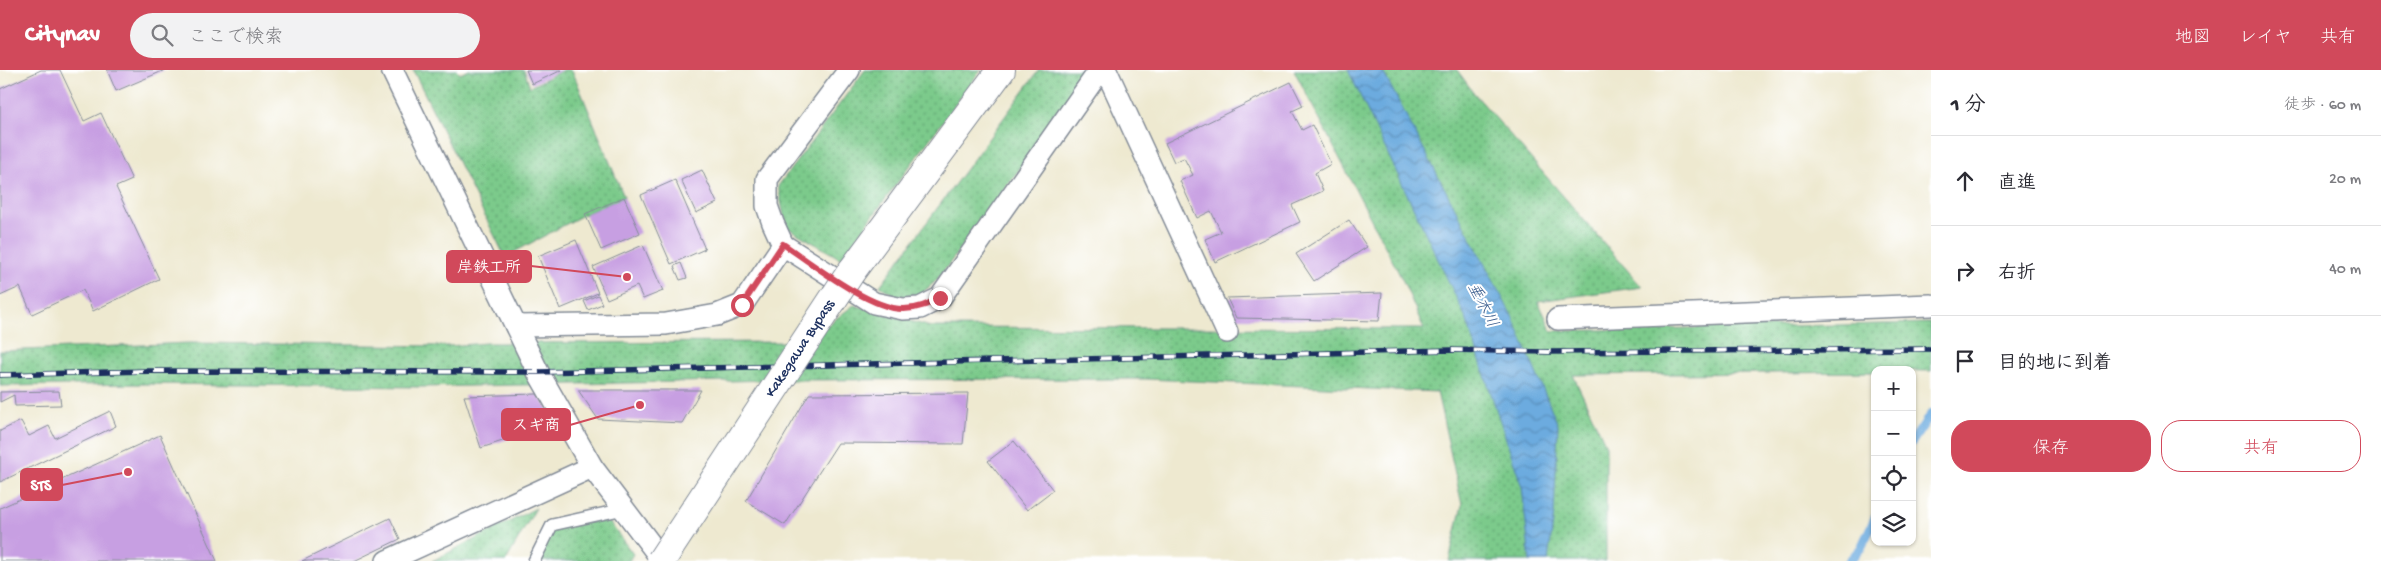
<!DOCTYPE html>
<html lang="ja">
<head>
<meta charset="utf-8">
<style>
  body { margin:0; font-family:"Gochi Hand","Klee One",sans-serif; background:#f2f2f3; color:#2b2b33 }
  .controls { position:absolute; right:15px; bottom:15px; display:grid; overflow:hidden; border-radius:10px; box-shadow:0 1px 4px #0004 }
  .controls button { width:45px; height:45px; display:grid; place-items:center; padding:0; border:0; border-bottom:1px solid #e1e1e2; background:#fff; color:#2b2b33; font:25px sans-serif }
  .stop { position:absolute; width:15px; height:15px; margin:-11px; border:4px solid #d1495b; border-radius:50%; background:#fff }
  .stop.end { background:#d1495b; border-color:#fff; box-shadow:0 1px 5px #0008 }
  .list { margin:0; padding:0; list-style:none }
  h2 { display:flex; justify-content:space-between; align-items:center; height:65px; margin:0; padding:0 20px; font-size:21px }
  h2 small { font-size:16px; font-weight:400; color:#7c7c81 }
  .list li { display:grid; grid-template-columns:32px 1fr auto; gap:15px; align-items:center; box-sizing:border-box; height:90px; padding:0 20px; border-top:1px solid #e1e1e2 }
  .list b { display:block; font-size:19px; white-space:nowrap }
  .list em { font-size:16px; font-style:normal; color:#7c7c81 }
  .actions { display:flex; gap:10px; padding:15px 20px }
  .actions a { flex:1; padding:11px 0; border:1px solid #d1495b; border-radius:20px; text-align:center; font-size:18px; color:#d1495b }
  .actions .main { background:#d1495b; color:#fff }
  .icon { flex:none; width:28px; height:28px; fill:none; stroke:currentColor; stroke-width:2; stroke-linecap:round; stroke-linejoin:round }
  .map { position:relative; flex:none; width:1931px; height:491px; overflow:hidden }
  header { display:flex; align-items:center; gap:30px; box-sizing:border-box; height:70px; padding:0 25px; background:#d1495b; color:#fff }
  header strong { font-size:24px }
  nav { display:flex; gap:28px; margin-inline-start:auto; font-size:18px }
  .search { width:350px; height:45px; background:#f2f2f3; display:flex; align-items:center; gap:12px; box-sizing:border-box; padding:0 18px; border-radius:28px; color:#7c7c81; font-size:19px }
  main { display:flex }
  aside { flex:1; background:#fff }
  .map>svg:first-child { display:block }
</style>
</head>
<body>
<header>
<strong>Citynav</strong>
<div class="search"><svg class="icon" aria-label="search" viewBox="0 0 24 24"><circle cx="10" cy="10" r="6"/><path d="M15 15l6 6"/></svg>ここで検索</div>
<nav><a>地図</a><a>レイヤ</a><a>共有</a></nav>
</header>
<main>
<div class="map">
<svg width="1931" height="491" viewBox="0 0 1931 491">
  <defs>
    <pattern id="grass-dots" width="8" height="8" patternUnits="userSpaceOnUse" patternTransform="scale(1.25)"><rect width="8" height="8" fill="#7bca8b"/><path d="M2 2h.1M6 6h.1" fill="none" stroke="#64a475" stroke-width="1.8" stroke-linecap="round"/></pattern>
    <pattern id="water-waves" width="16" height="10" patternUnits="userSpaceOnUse" patternTransform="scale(1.25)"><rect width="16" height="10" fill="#6cabdf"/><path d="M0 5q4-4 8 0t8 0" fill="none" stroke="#588cb8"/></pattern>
  </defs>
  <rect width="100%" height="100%" fill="#fff"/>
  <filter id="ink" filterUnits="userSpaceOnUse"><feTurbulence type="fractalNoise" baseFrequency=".02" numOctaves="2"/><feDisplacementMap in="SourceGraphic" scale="10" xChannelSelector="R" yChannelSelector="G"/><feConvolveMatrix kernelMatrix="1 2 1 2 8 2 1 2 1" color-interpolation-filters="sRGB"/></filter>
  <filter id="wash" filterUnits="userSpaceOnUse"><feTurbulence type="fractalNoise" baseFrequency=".0096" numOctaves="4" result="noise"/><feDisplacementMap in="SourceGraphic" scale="20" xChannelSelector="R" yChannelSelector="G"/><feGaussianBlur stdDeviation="1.12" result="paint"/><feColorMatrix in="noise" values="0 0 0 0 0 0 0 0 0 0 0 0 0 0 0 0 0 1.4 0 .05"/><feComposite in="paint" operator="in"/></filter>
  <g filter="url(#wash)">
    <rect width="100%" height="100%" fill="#eee9d0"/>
    <g fill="url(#grass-dots)" stroke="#4b7c74">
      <path d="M 413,0 L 457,0 L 460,4 L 469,0 L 524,0 L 530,17 L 563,0 L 572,0 L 624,127 L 585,144 L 505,187 Z"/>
      <path d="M 865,0 L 981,0 L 841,189 L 786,157 L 778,116 Z"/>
      <path d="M 1039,0 L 1081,0 L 1082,7 L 1074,26 L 937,210 L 921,224 L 897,227 L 880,216 Z"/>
      <path d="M 1294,0 L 1457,0 L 1474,23 L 1642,217 L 1538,231 L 1552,261 L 1931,253 L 1931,301 L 1875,300 L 1875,302 L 1573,305 L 1606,375 L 1606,491 L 1449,491 L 1462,435 L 1437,322 L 1146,309 L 779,310 L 421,317 L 147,314 L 0,316 L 0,281 L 189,273 L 448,276 L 486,273 L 805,272 L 854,235 L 931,257 L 1424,259 L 1404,213 Z"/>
      <path d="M 536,438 L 506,491 L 432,491 Z"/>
      <path d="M 589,444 L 610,453 L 633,484 L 629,491 L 534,491 L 552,455 Z"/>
    </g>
    <path fill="url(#water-waves)" stroke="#446d9e" d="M 1348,0 L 1382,0 L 1513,248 L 1558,355 L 1554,443 L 1548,491 L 1530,491 L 1522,417 L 1466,248 Z"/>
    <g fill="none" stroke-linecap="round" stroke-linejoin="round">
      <g stroke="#6cabdf" stroke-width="9">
        <path d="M 1912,372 L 1931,344"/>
        <path d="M 1849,491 L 1861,478 L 1875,448"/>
      </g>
    </g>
    <g id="blocks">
      <g fill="#c79fe2">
        <path d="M 41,0 L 60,0 L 84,51 L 101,43 L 132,110 L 116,117 L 159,209 L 93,241 L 83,220 L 32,244 L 20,217 L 0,226 L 0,19 Z"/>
        <path d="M 107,0 L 165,0 L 116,21 Z"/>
        <path d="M 526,0 L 562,0 L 532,14 Z"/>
        <path d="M 1291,12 L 1303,36 L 1292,41 L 1302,60 L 1312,55 L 1331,94 L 1315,103 L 1323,121 L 1292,135 L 1300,152 L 1215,192 L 1205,169 L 1221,162 L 1211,141 L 1197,148 L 1180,111 L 1193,105 L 1184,88 L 1174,92 L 1165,73 Z"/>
        <path d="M 702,100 L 717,133 L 696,143 L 681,110 Z"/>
        <path d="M 675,110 L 705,179 L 671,194 L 641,125 Z"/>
        <path d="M 624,127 L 640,163 L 601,180 L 585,144 Z"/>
        <path d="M 1349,150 L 1367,177 L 1314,211 L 1296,184 Z"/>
        <path d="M 576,170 L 598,223 L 560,239 L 538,186 Z"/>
        <path d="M 643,175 L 663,221 L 643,229 L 637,216 L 607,229 L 593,197 Z"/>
        <path d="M 681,193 L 687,208 L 680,210 L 674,196 Z"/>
        <path d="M 1382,223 L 1379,251 L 1236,248 L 1227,228 Z"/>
        <path d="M 598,225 L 602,234 L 588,240 L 584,231 Z"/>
        <path d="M 578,320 L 701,320 L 682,353 L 598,349 Z"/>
        <path d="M 59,321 L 61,335 L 15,336 L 14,325 L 0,332 L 0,322 Z"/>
        <path d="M 968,323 L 963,374 L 838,373 L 785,455 L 746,431 L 809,324 Z"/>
        <path d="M 537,324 L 548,338 L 555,354 L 481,378 L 464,326 Z"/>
        <path d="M 110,341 L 116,356 L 0,412 L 0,361 L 21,351 L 29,366 L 49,356 L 55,368 Z"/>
        <path d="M 160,365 L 217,491 L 0,491 L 0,438 Z"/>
        <path d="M 1014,371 L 1053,420 L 1027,440 L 988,391 Z"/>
        <path d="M 390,448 L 400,469 L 354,491 L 302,491 Z"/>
      </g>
    </g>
  </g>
  <g filter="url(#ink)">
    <use href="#blocks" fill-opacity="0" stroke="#848c97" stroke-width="1"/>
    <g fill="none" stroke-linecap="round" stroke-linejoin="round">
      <defs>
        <path id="lane" d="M 534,491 L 552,455 L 624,439"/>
        <g id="street">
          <path d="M 392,0 L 538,302 L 592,397 L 663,491"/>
          <path d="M 849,0 L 767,109 L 767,136 L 773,153 L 783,175 L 874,233 L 903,239 L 920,238 L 940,228 L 1100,0"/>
          <path d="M 1106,0 L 1227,262"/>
          <path d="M 1558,249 L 1931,235"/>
          <path d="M 516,256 L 666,254 L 717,245 L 742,235 L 783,175"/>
          <path d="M 387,491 L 592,397"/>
        </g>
        <path id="highway" d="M 851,202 L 1001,0"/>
      </defs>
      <use href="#lane" stroke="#848c97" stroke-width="14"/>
      <use href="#street" stroke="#848c97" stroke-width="24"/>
      <use href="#highway" stroke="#848c97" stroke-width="30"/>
      <use href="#lane" stroke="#fff" stroke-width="11"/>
      <use href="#street" stroke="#fff" stroke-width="21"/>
      <use href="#highway" stroke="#fff" stroke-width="28"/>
      <defs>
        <path id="rail" d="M 0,305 L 146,301 L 538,302 L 1451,280 L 1548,282 L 1931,279"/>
      </defs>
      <use href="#rail" stroke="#1b2f5e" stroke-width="5.5"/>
      <use href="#rail" stroke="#fff" stroke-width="4" stroke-dasharray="11" stroke-linecap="butt"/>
      <defs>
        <g id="highway-bridge">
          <path id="s1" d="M 661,491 L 851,202"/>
        </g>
      </defs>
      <use href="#highway-bridge" stroke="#848c97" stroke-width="30" stroke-linecap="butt"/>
      <use href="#highway-bridge" stroke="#fff" stroke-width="28"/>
    </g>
  </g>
  <g fill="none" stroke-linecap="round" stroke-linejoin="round" filter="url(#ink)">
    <path stroke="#d1495b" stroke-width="6" d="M 742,235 L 783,174 C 811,193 871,240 904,239 C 918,239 928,234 940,228"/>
  </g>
  <g text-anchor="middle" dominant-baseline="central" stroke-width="4" stroke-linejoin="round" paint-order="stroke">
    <g font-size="15" fill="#1b2f5e" stroke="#fff">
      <text stroke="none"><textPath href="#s1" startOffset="254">Kakegawa Bypass</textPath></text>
    </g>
    <g font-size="16" font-style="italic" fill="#375a8b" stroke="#fff">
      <text transform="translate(1481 236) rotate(63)">垂木川</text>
    </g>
  </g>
  <path fill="none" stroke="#d1495b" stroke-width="2" d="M627 207L531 196M640 335L570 355M128 402L62 415"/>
  <g fill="#d1495b" stroke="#fff" stroke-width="2">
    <circle cx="627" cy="207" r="5"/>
    <circle cx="640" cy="335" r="5"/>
    <circle cx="128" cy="402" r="5"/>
  </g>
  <g fill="#d1495b" stroke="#d1495b" stroke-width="2">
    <rect x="447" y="181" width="84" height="31" rx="5"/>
    <rect x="502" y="339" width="68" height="31" rx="5"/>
    <rect x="21" y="399" width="41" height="31" rx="5"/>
  </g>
  <g font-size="16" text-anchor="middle" font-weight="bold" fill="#fff">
    <text x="489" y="202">岸鉄工所</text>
    <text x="536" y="360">スギ商</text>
    <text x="41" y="420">STS</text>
  </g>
</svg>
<div class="controls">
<button>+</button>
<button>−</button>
<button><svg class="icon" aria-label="locate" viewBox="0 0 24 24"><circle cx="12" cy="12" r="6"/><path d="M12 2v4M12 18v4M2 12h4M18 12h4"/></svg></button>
<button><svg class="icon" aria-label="layers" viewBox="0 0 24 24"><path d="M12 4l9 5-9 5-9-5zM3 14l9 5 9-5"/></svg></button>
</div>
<div class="stop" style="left:742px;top:235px"></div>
<div class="stop end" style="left:940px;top:228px"></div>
</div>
<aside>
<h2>1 分<small>徒歩 · 60 m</small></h2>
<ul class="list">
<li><svg class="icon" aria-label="ahead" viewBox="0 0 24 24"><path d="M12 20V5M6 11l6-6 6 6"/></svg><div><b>直進</b></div><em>20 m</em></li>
<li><svg class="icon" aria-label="right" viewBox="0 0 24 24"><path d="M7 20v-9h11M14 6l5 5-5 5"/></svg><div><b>右折</b></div><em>40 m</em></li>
<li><svg class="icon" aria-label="arrive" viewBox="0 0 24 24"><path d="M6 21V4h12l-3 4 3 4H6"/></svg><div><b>目的地に到着</b></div></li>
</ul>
<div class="actions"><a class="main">保存</a><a>共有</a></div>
</aside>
</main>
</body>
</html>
